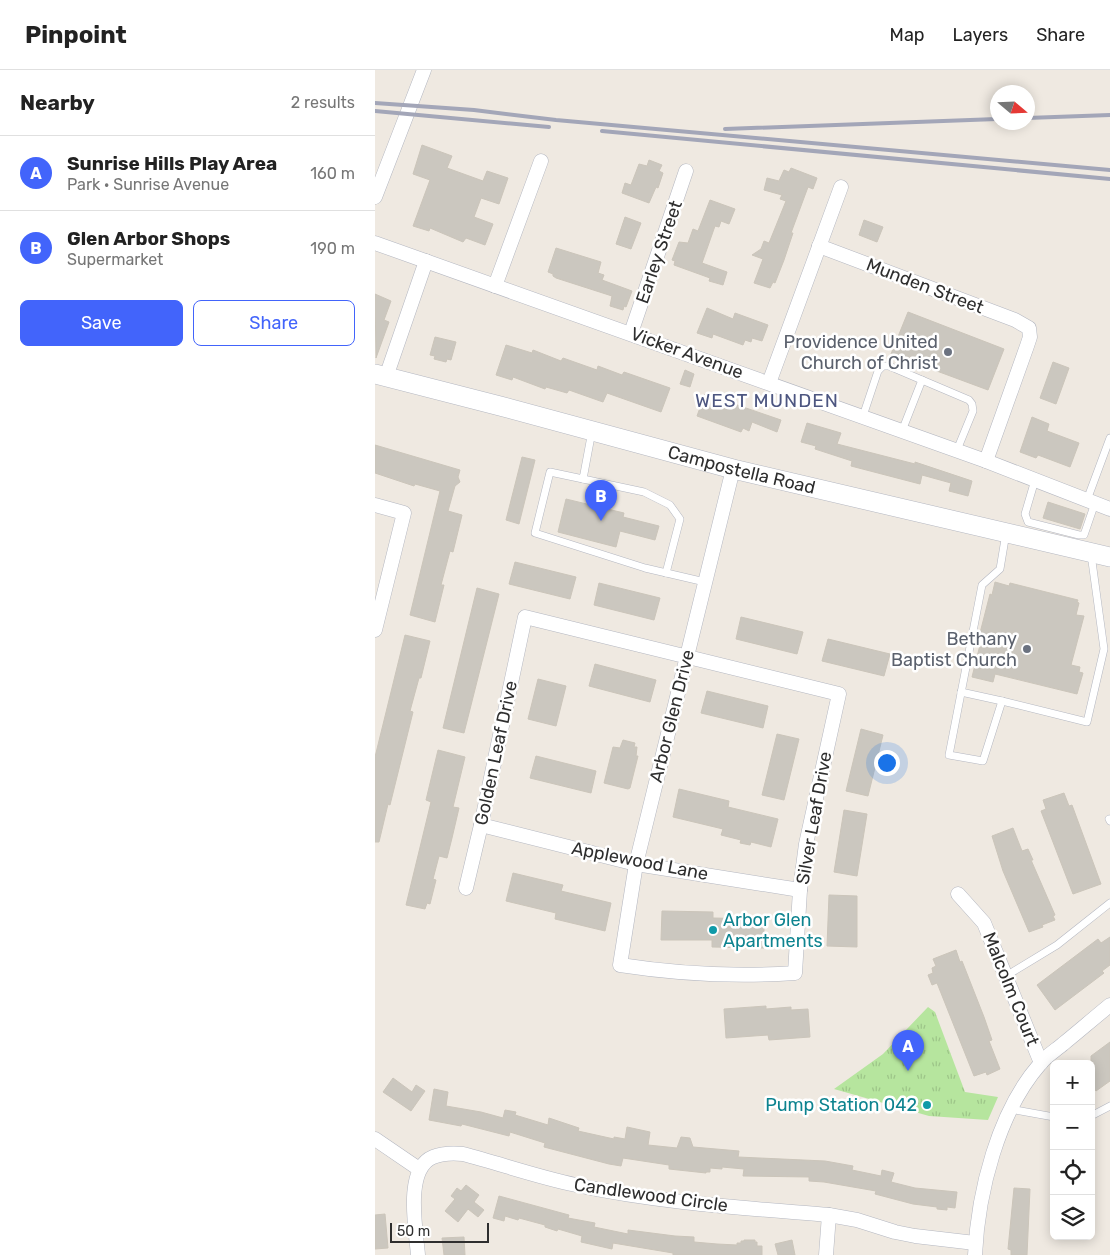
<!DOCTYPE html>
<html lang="en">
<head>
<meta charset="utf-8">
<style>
  body { margin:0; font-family:Rubik,sans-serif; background:#f6f6f6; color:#222 }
  .controls { position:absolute; right:15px; bottom:15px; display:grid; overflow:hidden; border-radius:8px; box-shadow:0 2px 12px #0003 }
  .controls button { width:45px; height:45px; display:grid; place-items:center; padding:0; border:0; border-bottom:1px solid #e0e0e0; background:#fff; color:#222; font:25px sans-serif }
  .compass { position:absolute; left:615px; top:15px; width:45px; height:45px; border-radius:50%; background:#fff; box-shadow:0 2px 12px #0003; rotate:109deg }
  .scale { position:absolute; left:15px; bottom:12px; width:99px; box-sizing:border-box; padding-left:5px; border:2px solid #2e2e2e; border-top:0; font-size:14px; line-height:18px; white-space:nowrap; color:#2e2e2e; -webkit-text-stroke:4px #fff; paint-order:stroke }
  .you { position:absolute; left:511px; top:692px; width:18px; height:18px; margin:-12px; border:4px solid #fff; border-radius:50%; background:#1a73e8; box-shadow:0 0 0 8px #1a73e833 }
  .badge { display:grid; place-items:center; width:32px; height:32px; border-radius:50%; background:#4264fb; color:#fff; font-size:16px; font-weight:700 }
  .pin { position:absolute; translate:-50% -41px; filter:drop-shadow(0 1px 2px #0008) }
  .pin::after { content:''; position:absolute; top:26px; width:18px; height:15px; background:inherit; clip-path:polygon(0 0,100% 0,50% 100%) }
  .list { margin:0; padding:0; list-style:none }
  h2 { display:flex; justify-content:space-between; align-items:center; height:65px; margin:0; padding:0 20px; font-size:21px }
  h2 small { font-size:16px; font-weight:400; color:#767676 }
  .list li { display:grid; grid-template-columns:32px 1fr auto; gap:15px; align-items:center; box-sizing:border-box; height:75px; padding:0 20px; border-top:1px solid #e0e0e0 }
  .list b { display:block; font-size:19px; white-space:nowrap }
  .list p { margin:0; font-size:16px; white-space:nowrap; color:#767676 }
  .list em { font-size:16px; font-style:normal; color:#767676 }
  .actions { display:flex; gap:10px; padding:15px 20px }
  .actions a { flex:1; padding:11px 0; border:1px solid #4264fb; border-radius:8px; text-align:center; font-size:18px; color:#4264fb }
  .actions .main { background:#4264fb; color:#fff }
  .icon { flex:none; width:28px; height:28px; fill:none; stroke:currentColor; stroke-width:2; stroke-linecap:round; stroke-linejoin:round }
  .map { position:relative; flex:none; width:735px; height:1185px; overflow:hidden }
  header { display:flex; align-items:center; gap:30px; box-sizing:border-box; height:70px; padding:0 25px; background:#fff; border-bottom:1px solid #e0e0e0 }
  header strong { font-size:24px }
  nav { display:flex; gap:28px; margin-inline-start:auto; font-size:18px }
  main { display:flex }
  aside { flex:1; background:#fff }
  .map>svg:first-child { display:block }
</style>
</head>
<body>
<header>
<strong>Pinpoint</strong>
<nav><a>Map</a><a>Layers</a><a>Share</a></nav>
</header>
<main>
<aside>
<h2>Nearby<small>2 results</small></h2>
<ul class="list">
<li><span class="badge">A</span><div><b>Sunrise Hills Play Area</b><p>Park · Sunrise Avenue</p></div><em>160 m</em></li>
<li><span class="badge">B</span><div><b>Glen Arbor Shops</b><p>Supermarket</p></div><em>190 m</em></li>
</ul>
<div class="actions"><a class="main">Save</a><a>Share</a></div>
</aside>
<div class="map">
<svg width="735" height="1185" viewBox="0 0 735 1185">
  <defs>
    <pattern id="park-tufts" width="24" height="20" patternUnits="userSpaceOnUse" patternTransform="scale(1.25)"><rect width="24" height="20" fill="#b6e59e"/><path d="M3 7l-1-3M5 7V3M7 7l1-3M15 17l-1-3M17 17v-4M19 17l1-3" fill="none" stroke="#9dc588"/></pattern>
  </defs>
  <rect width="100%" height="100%" fill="#efe9e1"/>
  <path fill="url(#park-tufts)" d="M 553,937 L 560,942 L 590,1022 L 623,1027 L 613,1050 L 554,1046 L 459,1019 L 508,984 Z"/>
  <g fill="#cbc7bf" stroke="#cbc5ba">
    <path d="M 47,75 L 77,86 L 72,98 L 108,111 L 112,101 L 133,108 L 124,134 L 106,128 L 99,147 L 118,154 L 110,175 L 91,168 L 88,172 L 55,158 L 54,161 L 38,156 L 55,110 L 38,104 Z"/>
    <path d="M 274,90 L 287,95 L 284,101 L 288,103 L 283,118 L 281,117 L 274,133 L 247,123 L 250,113 L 256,115 L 264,94 L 272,96 Z"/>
    <path d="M 416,98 L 442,108 L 438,119 L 433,117 L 416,163 L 418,163 L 409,190 L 400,213 L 398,212 L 395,218 L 379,213 L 388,189 L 377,185 L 386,179 L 389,171 L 394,173 L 411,131 L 405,129 L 407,125 L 389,120 L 392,108 L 404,111 L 409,100 L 414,102 Z"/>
    <path d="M 335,130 L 360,139 L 354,154 L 346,151 L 344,157 L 340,156 L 327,193 L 352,202 L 348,215 L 334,211 L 335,208 L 299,195 L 300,191 L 297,190 L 304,172 L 313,173 L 318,159 L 323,161 Z"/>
    <path d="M 250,147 L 266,153 L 256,179 L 241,174 Z"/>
    <path d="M 489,150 L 508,157 L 502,172 L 484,165 Z"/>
    <path d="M 181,178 L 226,192 L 223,203 L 229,205 L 227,210 L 257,221 L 251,237 L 249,236 L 248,240 L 235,236 L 237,226 L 181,208 L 178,206 L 178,204 L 173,202 Z"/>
    <path d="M 0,224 L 16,231 L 9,250 L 14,252 L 1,288 Z"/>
    <path d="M 332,238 L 358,249 L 360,243 L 393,255 L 387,271 L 377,268 L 376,272 L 370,270 L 368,275 L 338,264 L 337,268 L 322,263 Z"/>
    <path d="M 533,242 L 629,279 L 613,320 L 516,284 Z"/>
    <path d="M 60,267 L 81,272 L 76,290 L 72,289 L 71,292 L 59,289 L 60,286 L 55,285 Z"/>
    <path d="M 131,275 L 157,283 L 158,280 L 186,291 L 188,288 L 222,300 L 223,296 L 247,305 L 249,302 L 295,318 L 286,342 L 232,323 L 228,332 L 194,320 L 192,323 L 171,317 L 170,319 L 138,307 L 137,310 L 121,305 Z"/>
    <path d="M 678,292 L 694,298 L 681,334 L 665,328 Z"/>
    <path d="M 310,300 L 319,304 L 315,317 L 305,314 Z"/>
    <path d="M 330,324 L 406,350 L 402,362 L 377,352 L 374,361 L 368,358 L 366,362 L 322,346 Z"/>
    <path d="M 657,347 L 674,354 L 672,361 L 704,373 L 695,397 L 663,385 L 661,388 L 645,382 Z"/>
    <path d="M 432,353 L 466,363 L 462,374 L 540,394 L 540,392 L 597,411 L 593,426 L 574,421 L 576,413 L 547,405 L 545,414 L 476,396 L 477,391 L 440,379 L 441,376 L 426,372 Z"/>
    <path d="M 0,375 L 85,400 L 83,407 L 85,412 L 80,416 L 73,441 L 87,445 L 78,482 L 75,481 L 66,515 L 69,515 L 60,552 L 35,545 L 65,421 L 40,414 L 39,416 L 0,403 Z"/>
    <path d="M 147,387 L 160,390 L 144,454 L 131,450 Z"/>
    <path d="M 191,429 L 249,443 L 248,447 L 284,456 L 280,470 L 245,461 L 241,477 L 183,462 Z"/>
    <path d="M 673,432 L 710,444 L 705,459 L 668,448 Z"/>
    <path d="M 140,492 L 201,507 L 195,529 L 134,514 Z"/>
    <path d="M 620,512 L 634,516 L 635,513 L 703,530 L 702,532 L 704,533 L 701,545 L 709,546 L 696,595 L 705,597 L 704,602 L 708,603 L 702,624 L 620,604 L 618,612 L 597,607 L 608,563 L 605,563 L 615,524 L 617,525 Z"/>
    <path d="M 224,513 L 285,528 L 279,550 L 219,535 Z"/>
    <path d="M 102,518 L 124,524 L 89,663 L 68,658 Z"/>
    <path d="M 366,547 L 428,562 L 422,584 L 361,569 Z"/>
    <path d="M 30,565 L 55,571 L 46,608 L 44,608 L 35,641 L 38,642 L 15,735 L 13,734 L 4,772 L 0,772 L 0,687 Z"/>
    <path d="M 453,569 L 515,584 L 509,606 L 447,591 Z"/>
    <path d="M 220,594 L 281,610 L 275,632 L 214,616 Z"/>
    <path d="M 163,609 L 191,616 L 181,656 L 153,649 Z"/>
    <path d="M 332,621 L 393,636 L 388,658 L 326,643 Z"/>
    <path d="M 486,659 L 508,665 L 493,726 L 471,721 Z"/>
    <path d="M 402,664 L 424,669 L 409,730 L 387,725 Z"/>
    <path d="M 248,670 L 260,673 L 259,677 L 262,677 L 261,686 L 263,686 L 255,718 L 253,719 L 229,713 L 238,677 L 245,678 Z"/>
    <path d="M 63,680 L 90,687 L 78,737 L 84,738 L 77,768 L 72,788 L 64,786 L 58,809 L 61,810 L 55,834 L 52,833 L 50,839 L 31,835 L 56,732 L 51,730 Z"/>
    <path d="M 161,686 L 221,701 L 216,723 L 155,708 Z"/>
    <path d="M 304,719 L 354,731 L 353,737 L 403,749 L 396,777 L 376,772 L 375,775 L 365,773 L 366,770 L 346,765 L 348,759 L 298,747 Z"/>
    <path d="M 689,723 L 694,736 L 697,735 L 726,814 L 698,824 L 666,741 L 671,739 L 668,730 Z"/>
    <path d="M 469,740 L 492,744 L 482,806 L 459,802 Z"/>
    <path d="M 638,758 L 647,781 L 653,779 L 658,790 L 656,790 L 680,845 L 678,846 L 680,850 L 667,855 L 668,857 L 654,862 L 628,801 L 617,766 Z"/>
    <path d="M 138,803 L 188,815 L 186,821 L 236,833 L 230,861 L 180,849 L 181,843 L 131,831 Z"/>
    <path d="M 454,825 L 482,826 L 482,877 L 452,876 Z"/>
    <path d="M 287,841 L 338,842 L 338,848 L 389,849 L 389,878 L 337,877 L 337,870 L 286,870 Z"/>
    <path d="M 735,867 L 735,895 L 727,901 L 729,903 L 680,940 L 662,915 L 723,869 L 726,873 Z"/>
    <path d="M 581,880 L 585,892 L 587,891 L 609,947 L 617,970 L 614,971 L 625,999 L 612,1005 L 611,1002 L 599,1006 L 562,913 L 557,915 L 553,905 L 558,903 L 557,898 L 561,896 L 558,889 Z"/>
    <path d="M 391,936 L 391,939 L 416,937 L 416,940 L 433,939 L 435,967 L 394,970 L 393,965 L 351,968 L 349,939 Z"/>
    <path d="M 735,972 L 735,1011 L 721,1021 L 716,1013 L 716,986 Z"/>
    <path d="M 18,1008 L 37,1022 L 41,1015 L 50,1021 L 36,1041 L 8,1022 Z"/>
    <path d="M 59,1019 L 73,1022 L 71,1036 L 106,1042 L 128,1048 L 130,1040 L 141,1042 L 140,1045 L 173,1055 L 174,1048 L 204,1058 L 203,1061 L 239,1069 L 239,1067 L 250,1069 L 252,1057 L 275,1062 L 273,1075 L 302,1078 L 306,1067 L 315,1068 L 318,1077 L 364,1081 L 363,1087 L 450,1091 L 478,1096 L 477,1100 L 506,1106 L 507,1100 L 519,1103 L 516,1112 L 540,1118 L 582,1122 L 580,1138 L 572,1137 L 572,1140 L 562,1139 L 562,1137 L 538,1134 L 500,1124 L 501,1121 L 449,1112 L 434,1111 L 434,1107 L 368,1106 L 369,1099 L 347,1097 L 347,1099 L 335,1098 L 335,1102 L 331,1102 L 331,1103 L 294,1099 L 294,1095 L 248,1088 L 246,1096 L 234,1094 L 169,1077 L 170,1073 L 135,1062 L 134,1066 L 87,1054 L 86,1056 L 54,1050 Z"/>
    <path d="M 91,1115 L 104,1125 L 99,1132 L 109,1140 L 103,1147 L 93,1139 L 83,1152 L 70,1141 L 80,1129 L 76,1126 L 82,1118 L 86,1121 Z"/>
    <path d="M 639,1118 L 655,1119 L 652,1185 L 636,1185 L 636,1180 L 633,1179 Z"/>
    <path d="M 124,1126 L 194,1145 L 193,1148 L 220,1153 L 219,1157 L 253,1164 L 253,1160 L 300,1166 L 319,1167 L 319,1172 L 342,1174 L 362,1175 L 362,1173 L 366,1173 L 366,1171 L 369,1171 L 369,1170 L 380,1170 L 380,1172 L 382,1172 L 382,1176 L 387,1176 L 387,1185 L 298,1185 L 298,1183 L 238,1173 L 237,1179 L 206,1172 L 207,1166 L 183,1159 L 182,1161 L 170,1157 L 170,1155 L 144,1148 L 143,1150 L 130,1146 L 129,1151 L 118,1148 Z"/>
    <path d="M 10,1144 L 13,1178 L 0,1179 L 0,1145 Z"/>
    <path d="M 89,1167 L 90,1185 L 69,1185 L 67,1168 Z"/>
    <path d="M 417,1170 L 420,1185 L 403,1185 L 400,1174 Z"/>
  </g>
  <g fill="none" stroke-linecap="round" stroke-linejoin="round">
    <defs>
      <g id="lane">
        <path d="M 488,346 L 503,301 L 508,296 L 514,296 L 594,330 L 597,334 L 598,341 L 582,380"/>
        <path d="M 217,361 L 208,409 L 175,402 L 160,463 L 270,498 L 330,512"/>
        <path d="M 527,361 L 547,310"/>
        <path d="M 208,409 L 269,422 L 295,435 L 305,449 L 291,503"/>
        <path d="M 660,410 L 650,444 L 653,452 L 704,465 L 709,465 L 720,433"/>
        <path d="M 712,430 L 735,368"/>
        <path d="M 631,463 L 625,499 L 607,515 L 574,685 L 608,691 L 627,631 L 712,652 L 729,579 L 716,484"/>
        <path d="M 586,622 L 627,631"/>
        <path d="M 734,749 L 735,751"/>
        <path d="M 631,906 L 682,875 L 735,833"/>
        <path d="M 635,1039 L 679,1047"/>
        <path d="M 716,1046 L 735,1036"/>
      </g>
      <g id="street">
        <path d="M 0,127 L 49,0"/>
        <path d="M 0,173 L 611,391 L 735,439"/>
        <path d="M 444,176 L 640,250 L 654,258 L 655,267 L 652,276 L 611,391"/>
        <path d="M 120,216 L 166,91"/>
        <path d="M 256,263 L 311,101"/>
        <path d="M 11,307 L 51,191"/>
        <path d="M 394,313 L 466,117"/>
        <path d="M 0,435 L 29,443 L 0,560"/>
        <path d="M 106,755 L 261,794 L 425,820"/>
        <path d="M 91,818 L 106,755 L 150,547 L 464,624 L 431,774 L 425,820 L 420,903 C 361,907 303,904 245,895 L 261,794 L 358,399"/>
        <path d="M 583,824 L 609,853 L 666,993"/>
        <path d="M 0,1069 L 44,1099"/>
        <path d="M 43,1185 C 41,1160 29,1099 58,1087 C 68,1083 78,1083 88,1084 C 126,1094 163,1107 201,1115 C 284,1133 369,1138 454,1145 L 482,1150 L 520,1162 L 540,1166 L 600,1173"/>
        <path d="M 451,1185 L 454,1145"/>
        <path d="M 600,1185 C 603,1122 623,1042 665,994 C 671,986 681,980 688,974 C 704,961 719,948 735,935"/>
      </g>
      <g id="secondary">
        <path id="s1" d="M 0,304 L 125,336 L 358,399 L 735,487"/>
      </g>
    </defs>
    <use href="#lane" stroke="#b4b7c1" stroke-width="8"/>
    <use href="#street" stroke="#b4b7c1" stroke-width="15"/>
    <use href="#secondary" stroke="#b4b7c1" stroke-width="20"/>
    <use href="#lane" stroke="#fff" stroke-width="7"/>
    <use href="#street" stroke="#fff" stroke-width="14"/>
    <use href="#secondary" stroke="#fff" stroke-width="19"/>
    <g stroke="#a3a6b8" stroke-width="4">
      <path d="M 0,33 L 99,40 L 181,50 L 735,100"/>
      <path d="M 0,41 L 174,57"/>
      <path d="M 652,48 L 735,45"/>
      <path d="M 350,59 L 622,49"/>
      <path d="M 227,61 L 735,109"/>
    </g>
  </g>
  <g fill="#6b7280" stroke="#fff" stroke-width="2">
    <circle cx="573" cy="282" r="5"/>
    <circle cx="652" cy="579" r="5"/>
  </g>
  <g fill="#0f9aa8" stroke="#fff" stroke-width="2">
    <circle cx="338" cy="860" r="5"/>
    <circle cx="552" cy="1035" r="5"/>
  </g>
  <g text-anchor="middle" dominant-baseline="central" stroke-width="5" stroke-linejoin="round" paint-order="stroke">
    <g font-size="18" fill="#2e2e2e" stroke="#fff">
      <text transform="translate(284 182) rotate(-71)">Earley Street</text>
      <text transform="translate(550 216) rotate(21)">Munden Street</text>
      <text transform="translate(312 283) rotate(20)">Vicker Avenue</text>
      <text stroke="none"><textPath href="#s1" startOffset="379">Campostella Road</textPath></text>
      <text transform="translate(297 646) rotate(-76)">Arbor Glen Drive</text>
      <text transform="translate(121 683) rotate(-78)">Golden Leaf Drive</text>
      <text transform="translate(439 748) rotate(-80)">Silver Leaf Drive</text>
      <text transform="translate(265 791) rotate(11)">Applewood Lane</text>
      <text transform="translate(636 919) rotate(68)">Malcolm Court</text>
      <text transform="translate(276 1125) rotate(8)">Candlewood Circle</text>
    </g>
    <g font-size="18" fill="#5b616d" stroke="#fff" text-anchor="end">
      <text x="563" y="272">Providence United<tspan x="563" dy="21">Church of Christ</tspan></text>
      <text x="642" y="569">Bethany<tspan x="642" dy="21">Baptist Church</tspan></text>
    </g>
    <g font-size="18" fill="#0d838f" stroke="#fff" text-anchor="start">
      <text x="348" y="850">Arbor Glen<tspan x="348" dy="21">Apartments</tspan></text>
      <text x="542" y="1035" text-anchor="end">Pump Station 042</text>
    </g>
    <g font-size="19" letter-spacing="1" fill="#4d5680" stroke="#fff">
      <text x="392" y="330">WEST MUNDEN</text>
    </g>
  </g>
</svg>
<div class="controls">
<button>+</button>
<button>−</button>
<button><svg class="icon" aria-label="locate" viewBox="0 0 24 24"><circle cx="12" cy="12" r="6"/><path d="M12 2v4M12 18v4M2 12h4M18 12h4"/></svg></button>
<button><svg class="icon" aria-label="layers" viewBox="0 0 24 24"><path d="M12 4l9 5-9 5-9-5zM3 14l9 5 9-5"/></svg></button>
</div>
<svg class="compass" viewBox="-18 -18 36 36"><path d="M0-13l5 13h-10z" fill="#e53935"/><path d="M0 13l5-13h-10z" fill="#767676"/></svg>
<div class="scale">50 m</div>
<div class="you"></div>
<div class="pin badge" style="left:533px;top:1001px">A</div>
<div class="pin badge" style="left:226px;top:451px">B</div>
</div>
</main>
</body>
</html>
